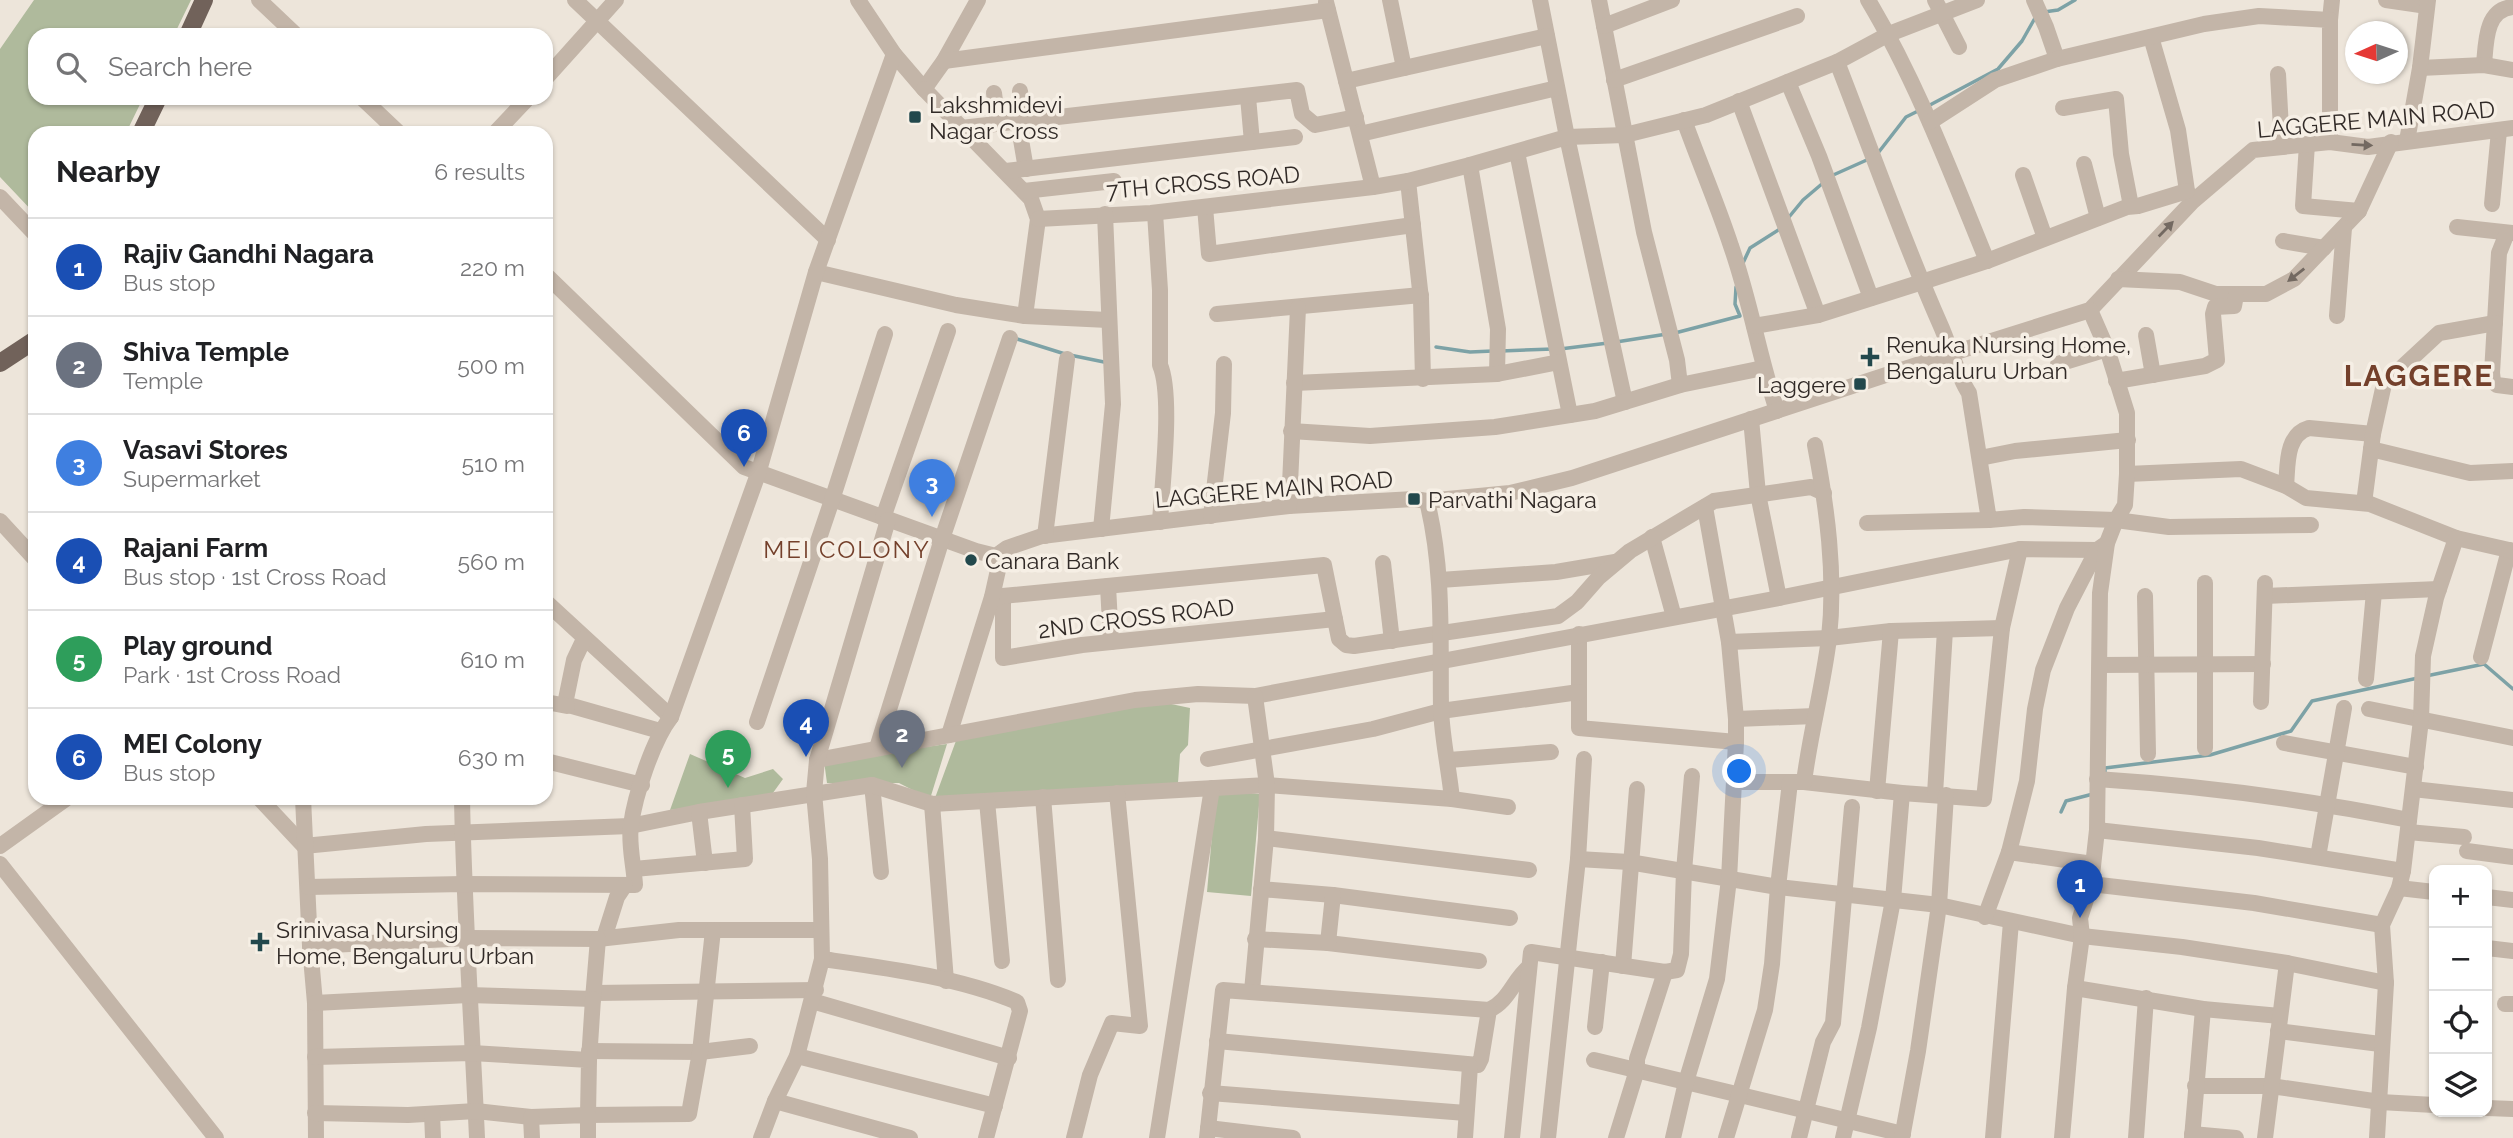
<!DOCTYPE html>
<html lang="en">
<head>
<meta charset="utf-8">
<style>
  body { margin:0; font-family:Raleway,sans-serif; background:#f6f6f6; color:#202124 }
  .controls { position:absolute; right:21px; bottom:21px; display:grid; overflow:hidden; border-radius:14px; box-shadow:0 2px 5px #0004 }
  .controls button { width:63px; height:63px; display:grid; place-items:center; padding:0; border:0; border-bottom:2px solid #e0e0e0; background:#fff; color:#202124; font:35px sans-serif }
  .compass { position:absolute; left:2345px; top:21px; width:63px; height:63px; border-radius:50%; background:#fff; box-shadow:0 2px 5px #0004; rotate:267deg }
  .you { position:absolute; left:1740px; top:772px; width:24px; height:24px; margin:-18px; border:5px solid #fff; border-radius:50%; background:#1a73e8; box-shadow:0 0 0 10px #1a73e833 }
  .badge { display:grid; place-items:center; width:46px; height:46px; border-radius:50%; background:#db2777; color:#fff; font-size:23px; font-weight:700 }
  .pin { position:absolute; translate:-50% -58px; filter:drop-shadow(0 2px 4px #0008) }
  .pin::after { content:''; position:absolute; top:37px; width:24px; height:21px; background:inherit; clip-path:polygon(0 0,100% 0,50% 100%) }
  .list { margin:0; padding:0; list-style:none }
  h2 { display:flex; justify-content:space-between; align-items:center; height:91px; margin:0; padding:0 28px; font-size:30px }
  h2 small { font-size:23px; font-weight:400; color:#757577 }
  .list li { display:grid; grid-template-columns:46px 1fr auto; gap:21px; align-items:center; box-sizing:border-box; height:98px; padding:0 28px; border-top:2px solid #e0e0e0 }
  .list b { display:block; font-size:26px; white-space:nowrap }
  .list p { margin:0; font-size:23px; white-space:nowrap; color:#757577 }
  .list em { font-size:23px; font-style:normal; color:#757577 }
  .icon { flex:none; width:38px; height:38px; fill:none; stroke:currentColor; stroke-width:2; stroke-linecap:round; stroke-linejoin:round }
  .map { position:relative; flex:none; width:2513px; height:1138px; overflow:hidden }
  .search { position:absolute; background:#fff; box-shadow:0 2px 5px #0004; left:28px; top:28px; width:525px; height:77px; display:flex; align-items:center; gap:18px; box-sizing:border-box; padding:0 24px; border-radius:21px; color:#757577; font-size:26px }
  .panel { position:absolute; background:#fff; box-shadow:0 2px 5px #0004; left:28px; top:126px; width:525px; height:679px; border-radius:21px }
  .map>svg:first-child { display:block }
</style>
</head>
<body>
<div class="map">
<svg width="2513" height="1138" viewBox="0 0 2513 1138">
  <rect width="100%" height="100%" fill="#ede5da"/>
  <g fill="#afba9c">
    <path d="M 34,0 L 191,0 L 174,35 L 35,35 L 35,98 L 143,98 L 126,133 L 35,133 L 35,214 L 0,177 L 0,49 Z"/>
    <path d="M 1157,701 L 1190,708 L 1188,745 L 1180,754 L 1178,783 L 935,798 L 957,738 Z"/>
    <path d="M 947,744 L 930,799 L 899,783 L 827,783 L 824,761 Z"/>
    <path d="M 690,754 L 745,778 L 773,769 L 783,779 L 770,797 L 670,810 Z"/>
    <path d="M 1216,790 L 1260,794 L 1251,896 L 1207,892 Z"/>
  </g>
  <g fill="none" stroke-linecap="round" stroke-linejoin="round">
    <g stroke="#7da2a6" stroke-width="3.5">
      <path d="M 2044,12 L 2058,10 L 2075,0"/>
      <path d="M 1928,106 L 1998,69 L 2022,41 L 2035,18"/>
      <path d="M 1878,153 L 1906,117 L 1918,111"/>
      <path d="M 1831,176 L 1869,159"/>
      <path d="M 1789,217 L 1803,200 L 1823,183"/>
      <path d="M 1743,263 L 1750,248 L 1780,229"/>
      <path d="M 1675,333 L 1740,316 L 1735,304 L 1736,287"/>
      <path d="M 1014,338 L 1065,354 L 1104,362"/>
      <path d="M 1616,342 L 1667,334"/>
      <path d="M 1436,347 L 1470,352 L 1493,351"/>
      <path d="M 1560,349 L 1608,343"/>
      <path d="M 1501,351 L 1553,349"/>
      <path d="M 2426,676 L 2484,664 L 2513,689"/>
      <path d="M 2105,772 L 2105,768 L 2210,755 L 2291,731 L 2312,701 L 2418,678"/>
      <path d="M 2061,812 L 2066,801 L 2093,794"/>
    </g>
    <g stroke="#c3b5a8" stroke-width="16">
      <path d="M 259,0 L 296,35"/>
      <path d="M 575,0 L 828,240"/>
      <path d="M 858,0 L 894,54 L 924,89 L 944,61 L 978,0"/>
      <path d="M 1390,0 L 1404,68"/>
      <path d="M 1540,0 L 1567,137 L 1625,402"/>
      <path d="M 1599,0 L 1644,232 L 1677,360 L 1680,385"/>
      <path d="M 1868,0 C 1917,82 1951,173 1987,261"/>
      <path d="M 1935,0 L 1959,47"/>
      <path d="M 2034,0 L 2046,27 L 2057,59"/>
      <path d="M 2386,0 L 2427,6"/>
      <path d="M 1326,2 L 1373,187"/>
      <path d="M 2330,20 L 2332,0"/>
      <path d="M 1604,26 L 1672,0"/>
      <path d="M 2151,37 L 2178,130 L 2187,191 L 2191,200"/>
      <path d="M 944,61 L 1328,10"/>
      <path d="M 1837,62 C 1871,149 1902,238 1940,324 C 1950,346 1957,375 1969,393 L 1989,520 L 2024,517 L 2116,520 L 2169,527 L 2311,525"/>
      <path d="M 2484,65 C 2486,43 2485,9 2513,7"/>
      <path d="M 2420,68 L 2484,65 L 2513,70"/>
      <path d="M 2278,74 L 2282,147"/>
      <path d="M 546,78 L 616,0"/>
      <path d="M 1614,80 L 1797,16"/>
      <path d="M 1346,81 L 1547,36"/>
      <path d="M 1788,82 L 1819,156 L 1871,298"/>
      <path d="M 924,89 L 1031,199 L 1038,219 L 1025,316"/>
      <path d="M 1020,91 L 1023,121"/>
      <path d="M 994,93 L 998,124"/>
      <path d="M 1248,97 L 1252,142"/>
      <path d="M 362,98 L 399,133"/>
      <path d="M 1739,101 L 1818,315"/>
      <path d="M 2063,108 L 2116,99 L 2121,154 L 2131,206"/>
      <path d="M 1684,120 C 1699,162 1717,203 1731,246 C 1750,300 1759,356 1777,411"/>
      <path d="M 1018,122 L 1026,169"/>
      <path d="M 1930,122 L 1995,80 L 2057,59 L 2204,24 L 2259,16 L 2330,20 L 2330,142"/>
      <path d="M 961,128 L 1297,90 L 1302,114 L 1315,125 L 1356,117"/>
      <path d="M 495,133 L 528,98"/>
      <path d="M 1360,134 L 1557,88"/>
      <path d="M 2407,141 L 2420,68 L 2428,0"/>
      <path d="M 2307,144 L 2303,206 L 2359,211"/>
      <path d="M 1517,152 L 1570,415"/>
      <path d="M 2084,164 L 2098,218"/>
      <path d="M 1470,165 L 1498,329 L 1497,374"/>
      <path d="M 1006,171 L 1295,137"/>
      <path d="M 2023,175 L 2045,238"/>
      <path d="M 1408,181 L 1421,299 L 1423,379"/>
      <path d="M 1024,191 L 1114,181"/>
      <path d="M 0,197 L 35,234"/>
      <path d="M 2492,204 L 2499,131"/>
      <path d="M 1205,207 L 1209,254 L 1413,225"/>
      <path d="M 1155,213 L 1160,290 L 1160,365 C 1173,395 1162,486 1160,522"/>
      <path d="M 1038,219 L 1151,213 L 1373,187 L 1408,181 L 1470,165 L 1567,137 L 1625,135 L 1706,115 L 1837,62 L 1889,34 L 1977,0"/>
      <path d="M 2457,227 L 2513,233"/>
      <path d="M 2507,233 L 2499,253 L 2492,373 L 2493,381 L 2497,385 L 2513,387"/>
      <path d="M 2283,241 L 2324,248"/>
      <path d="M 816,272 L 956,305 L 1025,316 L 1108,320"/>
      <path d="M 546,275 L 744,467 L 976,551 L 996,556 L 1007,548 L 1042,536 L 1289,506 L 1414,499 L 1427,501 L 1510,493 L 1572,478 L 1953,353 L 2090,310 L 2192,202 L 2253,150 L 2330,142 L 2368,147 L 2513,128"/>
      <path d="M 2118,279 L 2180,282 L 2216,294 L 2266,294 L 2294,279 L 2359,211 L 2391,142"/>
      <path d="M 1217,314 L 1421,295"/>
      <path d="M 2337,316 L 2344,228"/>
      <path d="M 1754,326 L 1818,315 L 1922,282 L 1987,261 L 2127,207 L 2138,206 L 2187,191"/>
      <path d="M 2146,335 L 2153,375"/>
      <path d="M 2058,364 L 2107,349"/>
      <path d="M 2116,381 L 2205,366 L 2217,360 L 2213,314 L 2215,307 L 2234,306 L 2236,295"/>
      <path d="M 1294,383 L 1497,374 L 1559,362"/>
      <path d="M 1751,419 L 1758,494 L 1779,598"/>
      <path d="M 1291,431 L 1370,436 L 1495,427 L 1595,411 L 1680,385 L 1763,368"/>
      <path d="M 2371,449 L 2470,473 L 2513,471"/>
      <path d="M 1980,458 L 2015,451 L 2128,440"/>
      <path d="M 2127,474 L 2241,469 L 2286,486 L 2306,498 L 2370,504 L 2456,538"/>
      <path d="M 2286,486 C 2288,466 2285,435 2309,428 L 2373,434"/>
      <path d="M 2364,503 L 2373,434 L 2384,384 L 2439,333 L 2495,323"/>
      <path d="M 1289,506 L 1298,308"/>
      <path d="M 1211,516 L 1223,413 L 1224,364"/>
      <path d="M 883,518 L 948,331"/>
      <path d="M 0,521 L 35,559"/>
      <path d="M 1867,523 L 1989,520"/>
      <path d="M 1101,529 L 1113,404 L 1105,214"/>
      <path d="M 1045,536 L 1067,359"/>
      <path d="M 1652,537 L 1674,617"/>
      <path d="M 1383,563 L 1392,641"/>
      <path d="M 1440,580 L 1556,572 L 1615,562"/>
      <path d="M 2205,583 L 2205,748"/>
      <path d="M 1108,586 L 1111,642"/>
      <path d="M 1003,596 L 1003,658 L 1082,645 L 1335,619"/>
      <path d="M 2145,596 L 2148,754"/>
      <path d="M 2265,596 L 2439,589"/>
      <path d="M 992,597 L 1324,565 L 1339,639 L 1346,645 L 1354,646 L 1558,616 L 1577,602 L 1599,577 L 1630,551 L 1714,501 L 1811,487 L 1824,493"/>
      <path d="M 546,602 L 671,717"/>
      <path d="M 1579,634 L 1579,728 L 1736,742"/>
      <path d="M 584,639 L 574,660 L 565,704 L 660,731"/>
      <path d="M 1729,642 L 1829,638 L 1891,631 L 2002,628"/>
      <path d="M 2481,657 L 2509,550"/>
      <path d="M 2100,665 L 2263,664"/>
      <path d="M 2366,679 L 2374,592"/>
      <path d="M 546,702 L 567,706"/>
      <path d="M 2261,702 L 2265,583"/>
      <path d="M 2369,709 L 2513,738"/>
      <path d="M 1736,719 L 1815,716"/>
      <path d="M 757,722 L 832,500 L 885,334"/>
      <path d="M 949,735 L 992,597 L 1002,552"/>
      <path d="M 2284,743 L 2416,767"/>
      <path d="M 877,748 L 942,539 L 1010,338"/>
      <path d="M 1208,759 L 1373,729 L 1441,711 L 1579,692"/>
      <path d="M 817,760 L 1135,700 L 1198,694 L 1255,696 L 1779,598 L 2020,549 L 2097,550 L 2107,543"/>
      <path d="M 1449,760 L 1551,752"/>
      <path d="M 546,761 L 642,785"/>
      <path d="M 2097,779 C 2204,786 2304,799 2409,820"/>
      <path d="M 1734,782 L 1790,782"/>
      <path d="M 1804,782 L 1902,793 L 1984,799 L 2002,628 L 2020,549"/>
      <path d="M 872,785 L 881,872"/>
      <path d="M 2413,789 L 2513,800"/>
      <path d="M 1877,791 L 1891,631"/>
      <path d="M 1935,794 L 1945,630"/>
      <path d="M 1043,797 L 1058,980"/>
      <path d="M 259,798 L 304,846 L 426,834 L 630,826 L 699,812 L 872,785 L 932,804 L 1267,785 L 1452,799 C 1449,769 1442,738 1441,709 C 1440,637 1444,571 1427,501"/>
      <path d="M 303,798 L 310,946 L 315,1003 L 316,1138"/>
      <path d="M 462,798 C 464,912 472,1025 477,1138"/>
      <path d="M 1452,799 L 1508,807"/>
      <path d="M 987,801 L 1002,961"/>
      <path d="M 932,804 L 946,981"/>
      <path d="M 699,812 L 705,863"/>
      <path d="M 2097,830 L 2258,848 L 2403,871"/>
      <path d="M 2408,832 L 2464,837"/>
      <path d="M 1266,838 L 1529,870"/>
      <path d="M 0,846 L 67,798"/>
      <path d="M 2467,851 L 2513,857"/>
      <path d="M 2009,852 L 2027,781 L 2035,709 L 2043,670 L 2067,608 L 2097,550"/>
      <path d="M 2318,857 L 2344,708"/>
      <path d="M 1578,859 L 1629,862 L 1778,887 L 1939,905 L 2082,936 L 2182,947 L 2287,963 L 2386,983"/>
      <path d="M 0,864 L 216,1138"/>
      <path d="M 634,869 L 745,859 L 742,805"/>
      <path d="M 2091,884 L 2254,903 L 2382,925"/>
      <path d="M 308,887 L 464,884 L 635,885 C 634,866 628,843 631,825 C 635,795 653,740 671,717 L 758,474 L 816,272 L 894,54"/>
      <path d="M 2399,888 L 2434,892"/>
      <path d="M 1261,889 L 1333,895 L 1510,918"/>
      <path d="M 2487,897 L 2513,900"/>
      <path d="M 1985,917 L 2009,852 L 2093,864"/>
      <path d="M 604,938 L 617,897 L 625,885"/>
      <path d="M 1255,939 L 1328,943 L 1479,961"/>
      <path d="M 1328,943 L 1333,895"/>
      <path d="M 310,946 L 469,938 L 598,939 L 679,930 L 821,930"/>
      <path d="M 2487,948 L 2513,951"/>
      <path d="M 822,959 C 886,968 958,977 1017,1002 L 1020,1011 L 986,1138"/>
      <path d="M 1623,966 L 1637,789"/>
      <path d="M 2075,988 L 2203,1009 L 2280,1016"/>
      <path d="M 1252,991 L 1266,838 L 1267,785 L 1255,696"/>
      <path d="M 594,993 L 816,990"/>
      <path d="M 812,1001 L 1009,1058"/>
      <path d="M 315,1003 L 468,995 L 593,999 L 598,939"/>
      <path d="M 2505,1004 L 2513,1004"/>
      <path d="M 1595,1027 L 1602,962"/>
      <path d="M 2278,1031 L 2380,1044"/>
      <path d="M 1217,1041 L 1478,1065 L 1481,1059 L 1489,1010 C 1509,1001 1513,980 1529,967"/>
      <path d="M 589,1051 L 700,1052 L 750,1046"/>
      <path d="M 797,1056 L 995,1106"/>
      <path d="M 315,1057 L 472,1053 L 589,1060 L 588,1115 L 689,1114 L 700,1052 L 713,930"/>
      <path d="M 589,1060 L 593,999"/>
      <path d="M 1594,1060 C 1697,1084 1800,1109 1903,1134"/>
      <path d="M 2195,1086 L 2271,1086 L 2380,1102 L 2434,1105"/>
      <path d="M 1210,1093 L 1466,1113"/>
      <path d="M 775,1101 L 910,1138"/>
      <path d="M 2487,1108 L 2513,1109"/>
      <path d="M 315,1113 L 408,1115 L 476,1111 L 531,1117 L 588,1115 L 588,1138"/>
      <path d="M 432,1114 L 433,1138"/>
      <path d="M 531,1117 L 532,1138"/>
      <path d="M 1208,1128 L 1293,1138"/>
      <path d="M 2192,1134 L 2236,1138"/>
      <path d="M 761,1138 L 775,1101 L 797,1056 L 822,959 L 820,859 L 814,793 L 817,760 L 888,520"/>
      <path d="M 1074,1138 L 1090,1075 L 1112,1023 L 1140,1026 L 1117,793"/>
      <path d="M 1157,1138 L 1212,788"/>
      <path d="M 1207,1138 L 1223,990 L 1489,1010"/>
      <path d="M 1465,1138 L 1470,1066"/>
      <path d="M 1512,1138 L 1531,952 L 1665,972 L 1677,970 L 1681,954 L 1684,871 L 1692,776"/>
      <path d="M 1548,1138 L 1578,859 L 1584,759"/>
      <path d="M 1616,1138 L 1637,1070 L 1637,1059 L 1665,972"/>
      <path d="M 1673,1138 L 1686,1082 L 1717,979 L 1729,879 L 1736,742 L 1736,719 L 1729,642 L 1705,507"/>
      <path d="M 1726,1138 L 1765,1010 L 1772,964 L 1778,887 L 1790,782 L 1804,782 C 1810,734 1823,687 1829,638 C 1836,574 1827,508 1815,445"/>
      <path d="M 1799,1138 L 1823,1042 L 1833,1023 L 1852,807"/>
      <path d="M 1843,1138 L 1869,1028 L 1893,900 L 1902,793"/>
      <path d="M 1902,1138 L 1918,1051 L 1939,905 L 1946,795"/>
      <path d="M 1993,1138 L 2011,922"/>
      <path d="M 2062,1138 L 2075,988 L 2082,936 L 2080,918 L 2091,884 L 2097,830 L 2100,593 L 2107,543 L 2116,520 L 2125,505 L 2127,474 L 2127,413 L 2107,349 L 2090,310"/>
      <path d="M 2136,1138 L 2146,998"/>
      <path d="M 2192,1138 L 2203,1009"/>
      <path d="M 2265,1138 L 2287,963"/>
      <path d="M 2377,1138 L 2386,983 L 2382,925 L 2399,888 L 2403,871 L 2421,720 L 2423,656 L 2436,598 L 2456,538 L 2513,551"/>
    </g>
    <g stroke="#71625a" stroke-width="18">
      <path d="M 188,35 L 204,0"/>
      <path d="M 141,133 L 158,98"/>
      <path d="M 0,363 L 35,340"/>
    </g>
  </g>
  <defs><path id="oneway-solid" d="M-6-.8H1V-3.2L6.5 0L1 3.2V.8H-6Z" transform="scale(1.75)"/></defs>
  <g fill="#736961">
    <use href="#oneway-solid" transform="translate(2362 145) rotate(3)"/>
    <use href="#oneway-solid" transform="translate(2166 229) rotate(-46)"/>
    <use href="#oneway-solid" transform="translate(2296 275) rotate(142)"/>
  </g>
  <g fill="#22484c" stroke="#f6efe5" stroke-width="2.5">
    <rect x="908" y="110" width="14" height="14" rx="3.5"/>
    <path d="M1866.5 346.5h7v7h7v7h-7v7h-7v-7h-7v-7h7z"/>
    <rect x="1853" y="377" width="14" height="14" rx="3.5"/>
    <rect x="1407" y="492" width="14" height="14" rx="3.5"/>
    <circle cx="971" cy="560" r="7"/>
    <path d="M256.5 931.5h7v7h7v7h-7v7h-7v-7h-7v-7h7z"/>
  </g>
  <g text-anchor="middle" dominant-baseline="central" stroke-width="7" stroke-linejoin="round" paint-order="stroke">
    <g font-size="23" fill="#312a27" stroke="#f6efe5" text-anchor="start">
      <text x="929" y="104">Lakshmidevi<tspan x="929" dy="26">Nagar Cross</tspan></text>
      <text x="1886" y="344">Renuka Nursing Home,<tspan x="1886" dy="26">Bengaluru Urban</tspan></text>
      <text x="1846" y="384" text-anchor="end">Laggere</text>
      <text x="1428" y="499">Parvathi Nagara</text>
      <text x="985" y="560">Canara Bank</text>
      <text x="276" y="929">Srinivasa Nursing<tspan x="276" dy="26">Home, Bengaluru Urban</tspan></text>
    </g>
    <g font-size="23" fill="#312a27" stroke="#f6efe5">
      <text transform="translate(2376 119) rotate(-5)">LAGGERE MAIN ROAD</text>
      <text transform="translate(1203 182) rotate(-5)">7TH CROSS ROAD</text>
      <text transform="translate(1274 489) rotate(-5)">LAGGERE MAIN ROAD</text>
      <text transform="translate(1136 618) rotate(-7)">2ND CROSS ROAD</text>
    </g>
    <g font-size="24" letter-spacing="2" fill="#74402b" stroke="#f6efe5">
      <text x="847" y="549">MEI COLONY</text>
    </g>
    <g font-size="30" font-weight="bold" letter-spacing="2" fill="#74402b" stroke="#f6efe5">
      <text x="2419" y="375">LAGGERE</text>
    </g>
  </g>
</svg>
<div class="controls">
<button>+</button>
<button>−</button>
<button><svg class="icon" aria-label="locate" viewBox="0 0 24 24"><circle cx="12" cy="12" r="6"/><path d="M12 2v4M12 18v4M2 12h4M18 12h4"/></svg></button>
<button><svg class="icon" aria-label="layers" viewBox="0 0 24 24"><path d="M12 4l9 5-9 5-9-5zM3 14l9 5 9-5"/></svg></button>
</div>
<svg class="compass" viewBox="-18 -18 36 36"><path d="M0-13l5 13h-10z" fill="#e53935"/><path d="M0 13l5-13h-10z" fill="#757577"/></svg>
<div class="you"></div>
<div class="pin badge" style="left:2080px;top:918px;background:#1a4fb4">1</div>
<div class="pin badge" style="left:902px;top:768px;background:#6b7280">2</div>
<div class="pin badge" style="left:932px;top:517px;background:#3f7fe0">3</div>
<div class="pin badge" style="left:806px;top:757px;background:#1a4fb4">4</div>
<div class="pin badge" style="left:728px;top:788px;background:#2e9e5b">5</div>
<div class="pin badge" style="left:744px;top:467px;background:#1a4fb4">6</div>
<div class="search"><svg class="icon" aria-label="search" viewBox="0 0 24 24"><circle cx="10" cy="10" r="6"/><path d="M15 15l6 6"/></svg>Search here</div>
<section class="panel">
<h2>Nearby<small>6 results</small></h2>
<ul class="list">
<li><span class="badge" style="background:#1a4fb4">1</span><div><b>Rajiv Gandhi Nagara</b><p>Bus stop</p></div><em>220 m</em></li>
<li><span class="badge" style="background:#6b7280">2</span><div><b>Shiva Temple</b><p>Temple</p></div><em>500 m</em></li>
<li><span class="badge" style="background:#3f7fe0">3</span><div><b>Vasavi Stores</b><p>Supermarket</p></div><em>510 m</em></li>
<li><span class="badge" style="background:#1a4fb4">4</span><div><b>Rajani Farm</b><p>Bus stop · 1st Cross Road</p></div><em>560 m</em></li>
<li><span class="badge" style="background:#2e9e5b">5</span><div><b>Play ground</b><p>Park · 1st Cross Road</p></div><em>610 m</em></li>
<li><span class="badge" style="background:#1a4fb4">6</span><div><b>MEI Colony</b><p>Bus stop</p></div><em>630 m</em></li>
</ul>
</section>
</div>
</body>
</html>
